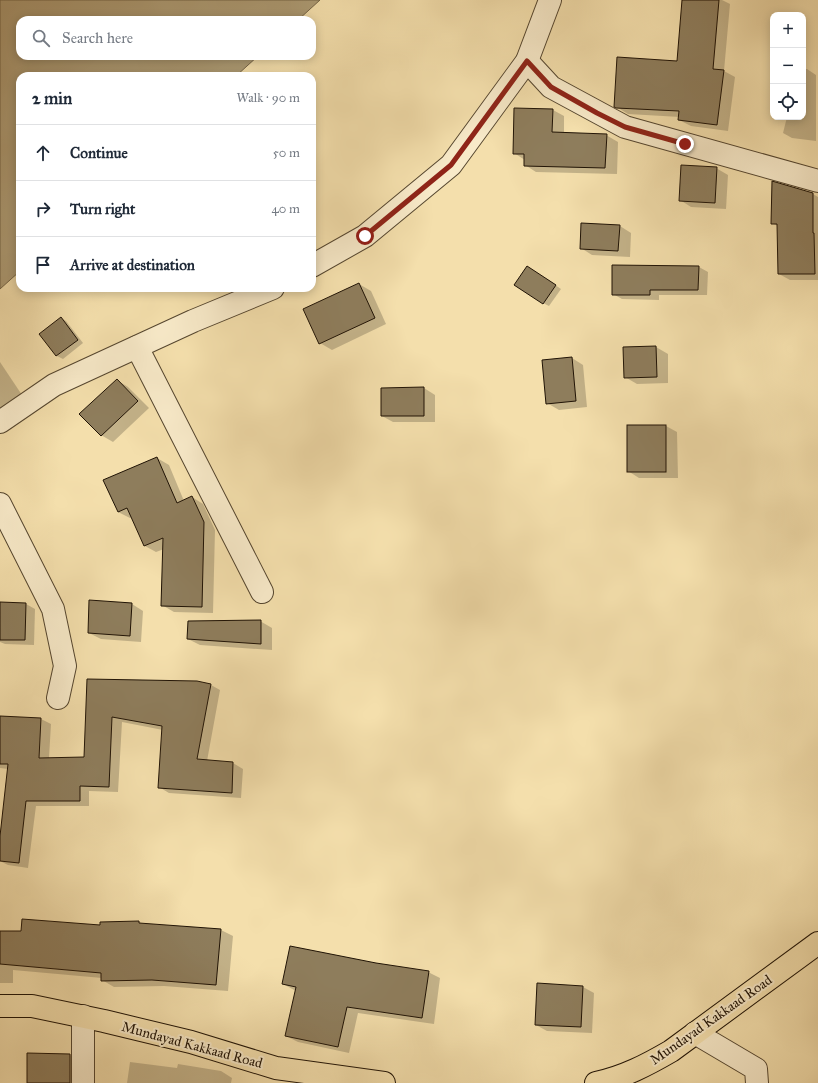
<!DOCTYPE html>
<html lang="en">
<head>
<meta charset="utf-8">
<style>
  body { margin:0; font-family:"IM FELL Great Primer",serif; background:#f2f2f3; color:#1f2937 }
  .controls { position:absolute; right:12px; top:12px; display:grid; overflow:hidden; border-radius:8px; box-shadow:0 2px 10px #0003 }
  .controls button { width:36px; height:36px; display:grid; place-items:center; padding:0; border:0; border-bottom:1px solid #e0e1e3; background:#fff; color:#1f2937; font:20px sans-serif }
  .stop { position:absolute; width:12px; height:12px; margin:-9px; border:3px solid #8f2418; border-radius:50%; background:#fff }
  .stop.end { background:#8f2418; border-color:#fff; box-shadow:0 1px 4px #0008 }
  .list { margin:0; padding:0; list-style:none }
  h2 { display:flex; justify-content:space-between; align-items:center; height:52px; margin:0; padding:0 16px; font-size:17px }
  h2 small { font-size:13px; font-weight:400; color:#747a83 }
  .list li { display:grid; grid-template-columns:26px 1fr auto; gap:12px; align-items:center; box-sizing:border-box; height:56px; padding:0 16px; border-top:1px solid #e0e1e3 }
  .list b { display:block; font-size:15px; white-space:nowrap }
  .list em { font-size:13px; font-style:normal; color:#747a83 }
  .icon { flex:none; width:22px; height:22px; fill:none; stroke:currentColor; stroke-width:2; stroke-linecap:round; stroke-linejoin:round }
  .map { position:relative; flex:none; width:818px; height:1083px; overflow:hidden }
  .search { position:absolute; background:#fff; box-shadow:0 2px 10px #0003; left:16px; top:16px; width:300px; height:44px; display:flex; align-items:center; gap:10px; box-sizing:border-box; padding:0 14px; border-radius:12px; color:#747a83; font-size:15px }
  .panel { position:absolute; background:#fff; box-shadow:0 2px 10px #0003; left:16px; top:72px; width:300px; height:220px; border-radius:12px }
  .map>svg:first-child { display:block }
</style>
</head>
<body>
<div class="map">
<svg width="818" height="1083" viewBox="0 0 818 1083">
  <rect width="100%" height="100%" fill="#f4dfac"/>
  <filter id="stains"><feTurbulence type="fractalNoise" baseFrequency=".005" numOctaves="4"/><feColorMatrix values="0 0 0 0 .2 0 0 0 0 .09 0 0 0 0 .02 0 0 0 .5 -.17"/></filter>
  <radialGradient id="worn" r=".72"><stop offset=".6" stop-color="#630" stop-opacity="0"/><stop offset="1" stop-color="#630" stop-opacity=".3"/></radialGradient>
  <path fill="#ac9a73" stroke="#746447" d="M 0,0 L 320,0 L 298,20 L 20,20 L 20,56 L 258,56 L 236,76 L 20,76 L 20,271 L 0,289 Z"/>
  <g fill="#0003">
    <path d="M 683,0 L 722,0 L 730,4 L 724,71 L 735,77 L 728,131 L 691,126 L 679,120 L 680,117 L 628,114 L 615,106 L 678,62 Z"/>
    <path d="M 803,69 L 807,69 L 816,75 L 816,141 L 792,138 L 783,133 L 787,117 L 803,117 Z"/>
    <path d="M 553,110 L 564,116 L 564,134 L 606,135 L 618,142 L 617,174 L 536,172 L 525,165 L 525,160 L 514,153 Z"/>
    <path d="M 716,168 L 728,175 L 726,209 L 691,207 L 680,200 Z"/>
    <path d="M 813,194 L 818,197 L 818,280 L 790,280 L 779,274 L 778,226 L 772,223 Z"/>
    <path d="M 620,226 L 631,233 L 630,257 L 592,255 L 581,248 Z"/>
    <path d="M 699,267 L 708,272 L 707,295 L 659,295 L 659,300 L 622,299 L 613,294 Z"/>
    <path d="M 533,270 L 561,289 L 549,306 L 543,303 Z"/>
    <path d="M 359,284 L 371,291 L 386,324 L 332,350 L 320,343 Z"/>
    <path d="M 61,318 L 66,321 L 83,343 L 63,359 L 57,356 L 40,334 Z"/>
    <path d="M 656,347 L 668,354 L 668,383 L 637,384 L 625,377 Z"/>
    <path d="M 572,358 L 583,365 L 587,407 L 559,410 L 547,403 Z"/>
    <path d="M 0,362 L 22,395 L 0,410 Z"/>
    <path d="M 117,380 L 128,387 L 149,408 L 113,442 L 101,435 Z"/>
    <path d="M 424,388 L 435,395 L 435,422 L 393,422 L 382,416 Z"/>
    <path d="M 666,426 L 677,432 L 678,478 L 639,478 L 628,471 Z"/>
    <path d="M 157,458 L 169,465 L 184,501 L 192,497 L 203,504 L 215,530 L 213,613 L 174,612 L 162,605 L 164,549 L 156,552 L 145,546 L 132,517 L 130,518 L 118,512 Z"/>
    <path d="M 0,603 L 26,604 L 35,609 L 34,645 L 5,644 L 0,642 Z"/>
    <path d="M 132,604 L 143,611 L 141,642 L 101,639 L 89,633 Z"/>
    <path d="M 260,621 L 272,628 L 272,650 L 200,645 L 188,639 Z"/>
    <path d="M 88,680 L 211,685 L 220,690 L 207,761 L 233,763 L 243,769 L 241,798 L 169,793 L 159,787 L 163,730 L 122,722 L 118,792 L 89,791 L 89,806 L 36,806 L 28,868 L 8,865 L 0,861 L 0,845 L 8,769 L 0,768 L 0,716 L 41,719 L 51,724 L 49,758 L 85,758 Z"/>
    <path d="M 139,922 L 143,924 L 221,930 L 233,936 L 228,991 L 164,986 L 114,987 L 102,980 L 102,978 L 13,970 L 13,983 L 0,983 L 0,932 L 101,927 Z"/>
    <path d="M 375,964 L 428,972 L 440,978 L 434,1024 L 358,1013 L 349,1053 L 298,1042 L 286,1036 L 296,991 L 283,984 Z"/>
    <path d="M 583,987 L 594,993 L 592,1033 L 547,1031 L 536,1025 Z"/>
    <path d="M 28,1054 L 70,1055 L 87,1064 L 87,1083 L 28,1083 Z"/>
    <path d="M 130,1062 L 177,1068 L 178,1064 L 221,1071 L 232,1078 L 231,1083 L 127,1083 Z"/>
  </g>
  <g fill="#8e7d5c" stroke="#201305">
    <path d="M 682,0 L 719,0 L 713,69 L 724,70 L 717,125 L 678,120 L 679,111 L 616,108 L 614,107 L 617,57 L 677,61 Z"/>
    <path d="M 514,108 L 553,109 L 552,132 L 607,134 L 605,168 L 524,166 L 524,154 L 513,154 Z"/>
    <path d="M 681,165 L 717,167 L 715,203 L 679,201 Z"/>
    <path d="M 772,181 L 813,193 L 813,233 L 814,233 L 815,274 L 778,274 L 777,224 L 771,224 Z"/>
    <path d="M 581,223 L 620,225 L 618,251 L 580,249 Z"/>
    <path d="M 612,265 L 699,266 L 698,290 L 650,290 L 650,295 L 612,295 Z"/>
    <path d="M 527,266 L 556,285 L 543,304 L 514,285 Z"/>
    <path d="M 359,283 L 375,318 L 319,344 L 303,309 Z"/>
    <path d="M 61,317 L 78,340 L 56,356 L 39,334 Z"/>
    <path d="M 656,346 L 657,377 L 624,378 L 623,347 Z"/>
    <path d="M 572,357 L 576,401 L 546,404 L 542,360 Z"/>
    <path d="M 117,379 L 138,401 L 101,436 L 79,414 Z"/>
    <path d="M 424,387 L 424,416 L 381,416 L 381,388 Z"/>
    <rect x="627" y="425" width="39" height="47"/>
    <path d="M 157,457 L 177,503 L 192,496 L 204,522 L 202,607 L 161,606 L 163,538 L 144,546 L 127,508 L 118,512 L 103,480 Z"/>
    <path d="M 89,600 L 132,603 L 130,636 L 88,633 Z"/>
    <path d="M 0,602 L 26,603 L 25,640 L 0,640 Z"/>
    <path d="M 261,620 L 261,644 L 187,639 L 188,621 Z"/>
    <path d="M 87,679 L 197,681 L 211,684 L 197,759 L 233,762 L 232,793 L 158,788 L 162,726 L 112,717 L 109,787 L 80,786 L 80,801 L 26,801 L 19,863 L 0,861 L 0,836 L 8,764 L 0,764 L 0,716 L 41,718 L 39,758 L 84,757 Z"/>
    <path d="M 22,919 L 100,925 L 100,922 L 139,921 L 139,923 L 221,929 L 216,985 L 152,980 L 101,981 L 101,973 L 0,964 L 0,931 L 21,931 Z"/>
    <path d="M 290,946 L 376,963 L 429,971 L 422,1018 L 347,1007 L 338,1047 L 285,1036 L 296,987 L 282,984 Z"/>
    <path d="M 537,983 L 583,986 L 581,1027 L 535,1025 Z"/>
    <path d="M 27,1053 L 70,1054 L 70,1083 L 27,1083 Z"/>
  </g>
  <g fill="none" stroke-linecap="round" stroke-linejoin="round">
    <defs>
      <g id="minor">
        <path d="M 527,61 L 551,87 L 625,127 L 818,181"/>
        <path d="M 312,266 L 365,236 L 451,165 L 527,61 L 550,0"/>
        <path d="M 137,347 L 262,592"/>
        <path d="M 0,422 L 54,385 L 193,321 L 273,288"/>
        <path d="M 0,504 L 53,609 L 65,666 L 58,698"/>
        <path d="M 695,1033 L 756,1069 L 757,1083"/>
        <path d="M 83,1083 L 83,1016"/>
      </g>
      <g id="major">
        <path d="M 0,1006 L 32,1006 L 104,1021 L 191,1042 L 276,1068 L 384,1083"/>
        <path d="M 596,1083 C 624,1077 647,1065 671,1051 L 818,943"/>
      </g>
    </defs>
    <use href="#minor" stroke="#55462f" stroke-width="24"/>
    <use href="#major" stroke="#201305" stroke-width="24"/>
    <use href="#minor" stroke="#f8eac9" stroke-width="22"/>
    <use href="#major" stroke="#f4dfac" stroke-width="22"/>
  </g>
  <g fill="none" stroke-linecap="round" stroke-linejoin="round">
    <path stroke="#8f2418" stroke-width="5" d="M 365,236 L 451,165 L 527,61 L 551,87 L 597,113 L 625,127 L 685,144"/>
  </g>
  <g text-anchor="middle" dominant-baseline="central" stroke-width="4" stroke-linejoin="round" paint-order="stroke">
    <g font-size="14" fill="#201305" stroke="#f8eac9">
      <text transform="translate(711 1020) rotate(-35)">Mundayad Kakkaad Road</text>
      <text transform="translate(192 1045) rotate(15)">Mundayad Kakkaad Road</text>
    </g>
  </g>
  <rect width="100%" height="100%" filter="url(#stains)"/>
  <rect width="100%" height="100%" fill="url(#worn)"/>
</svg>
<div class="controls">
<button>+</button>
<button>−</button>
<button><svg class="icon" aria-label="locate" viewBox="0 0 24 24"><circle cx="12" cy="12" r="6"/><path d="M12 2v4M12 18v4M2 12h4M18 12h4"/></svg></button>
</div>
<div class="stop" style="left:365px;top:236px"></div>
<div class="stop end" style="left:685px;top:144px"></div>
<div class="search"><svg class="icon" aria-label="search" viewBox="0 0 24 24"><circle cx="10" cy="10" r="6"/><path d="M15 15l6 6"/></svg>Search here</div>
<section class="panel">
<h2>2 min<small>Walk · 90 m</small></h2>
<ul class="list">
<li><svg class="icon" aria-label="ahead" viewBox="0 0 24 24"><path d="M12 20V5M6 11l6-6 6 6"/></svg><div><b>Continue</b></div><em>50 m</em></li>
<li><svg class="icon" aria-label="right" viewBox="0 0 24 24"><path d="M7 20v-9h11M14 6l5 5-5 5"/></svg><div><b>Turn right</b></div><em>40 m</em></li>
<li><svg class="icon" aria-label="arrive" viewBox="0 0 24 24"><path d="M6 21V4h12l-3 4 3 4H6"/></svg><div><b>Arrive at destination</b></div></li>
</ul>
</section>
</div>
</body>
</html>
